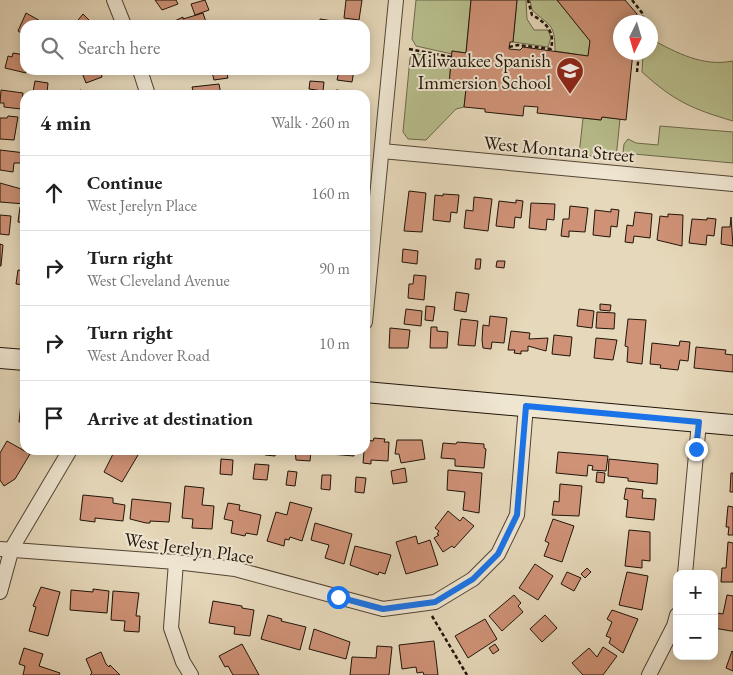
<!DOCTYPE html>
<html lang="en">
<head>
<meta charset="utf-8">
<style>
  body { margin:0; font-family:"EB Garamond",serif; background:#f2f2f2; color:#222 }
  .controls { position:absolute; right:15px; bottom:15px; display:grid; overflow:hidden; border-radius:10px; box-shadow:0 2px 12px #0003 }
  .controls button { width:45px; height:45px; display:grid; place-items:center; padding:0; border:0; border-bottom:1px solid #e0e0e0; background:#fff; color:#222; font:25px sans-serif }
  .compass { position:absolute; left:613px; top:15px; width:45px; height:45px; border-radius:50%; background:#fff; box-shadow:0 2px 12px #0003; rotate:185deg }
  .stop { position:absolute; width:15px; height:15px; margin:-11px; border:4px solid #1a73e8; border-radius:50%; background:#fff }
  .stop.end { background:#1a73e8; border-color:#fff; box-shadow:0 1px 5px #0008 }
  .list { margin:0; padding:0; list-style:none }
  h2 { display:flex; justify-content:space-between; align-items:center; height:65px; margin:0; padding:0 20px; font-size:21px }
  h2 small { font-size:16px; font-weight:400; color:#767676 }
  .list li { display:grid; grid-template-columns:32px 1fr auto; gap:15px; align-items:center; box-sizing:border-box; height:75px; padding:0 20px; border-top:1px solid #e0e0e0 }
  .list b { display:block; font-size:19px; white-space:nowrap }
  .list p { margin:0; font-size:16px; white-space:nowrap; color:#767676 }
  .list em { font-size:16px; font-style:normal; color:#767676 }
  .icon { flex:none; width:28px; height:28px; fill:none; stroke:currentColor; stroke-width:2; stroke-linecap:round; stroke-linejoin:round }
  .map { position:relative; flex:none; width:733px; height:675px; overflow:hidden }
  .search { position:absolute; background:#fff; box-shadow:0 2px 12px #0003; left:20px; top:20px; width:350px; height:55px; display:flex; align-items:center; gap:12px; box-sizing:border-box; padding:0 18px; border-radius:15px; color:#767676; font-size:19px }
  .panel { position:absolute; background:#fff; box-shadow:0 2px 12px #0003; left:20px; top:90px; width:350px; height:365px; border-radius:15px }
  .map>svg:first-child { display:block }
</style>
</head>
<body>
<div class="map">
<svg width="733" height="675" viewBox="0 0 733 675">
  <rect width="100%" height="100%" fill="#e6d8ba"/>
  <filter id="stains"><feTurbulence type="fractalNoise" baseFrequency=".004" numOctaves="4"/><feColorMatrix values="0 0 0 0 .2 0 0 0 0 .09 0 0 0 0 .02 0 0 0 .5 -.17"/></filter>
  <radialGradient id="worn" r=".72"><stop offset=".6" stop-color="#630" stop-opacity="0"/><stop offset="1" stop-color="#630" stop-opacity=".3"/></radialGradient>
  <g fill="#b8be8d" stroke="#6c694b">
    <path d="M 416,0 L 471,0 L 466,53 L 452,51 L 452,54 L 416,46 L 412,39 Z"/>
    <path d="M 517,0 L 526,0 L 527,19 L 534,30 L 548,30 L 551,38 L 548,47 L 513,42 Z"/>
    <path d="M 530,0 L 557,0 L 590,41 L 588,56 L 555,51 C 555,22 549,26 532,10 Z"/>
    <path d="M 651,39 C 677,53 703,67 733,61 L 733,121 C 692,109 674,101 642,72 L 643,53 L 650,52 Z"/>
    <path d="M 414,53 L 451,61 L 449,84 L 452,85 L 451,89 L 466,89 L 464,107 L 456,109 L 426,140 L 408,139 L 403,132 L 410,58 Z"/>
    <path d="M 602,117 L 620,119 L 616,158 L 579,155 L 583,118 L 601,120 Z"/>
    <path d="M 660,126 L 733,132 L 733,163 L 623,153 L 624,144 L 628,139 L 636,143 L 658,145 Z"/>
  </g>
  <g fill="#cf9277" stroke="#201409">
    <path d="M 155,0 L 176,0 L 178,4 L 162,10 Z"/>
    <path d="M 205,0 L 209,10 L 195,15 L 191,4 Z"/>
    <path d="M 346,0 L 362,0 L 359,20 L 344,18 Z"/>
    <path d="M 471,0 L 517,0 L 513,42 L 510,42 L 509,49 L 520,50 L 523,47 L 588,56 L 590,41 L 557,0 L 625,0 L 637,14 L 636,22 L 620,22 L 620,52 L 633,52 L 626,120 L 602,117 L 601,120 L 537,113 L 538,107 L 524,106 L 523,116 L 485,112 L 485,109 L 464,107 L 466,89 L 451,90 L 452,85 L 449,85 L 452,51 L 466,53 Z"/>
    <path d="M 26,13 L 44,23 L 42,25 L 25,25 L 25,35 L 18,31 Z"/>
    <path d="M 203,13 L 206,22 L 198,25 L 166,25 L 183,17 L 183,19 Z"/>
    <path d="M 83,14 L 89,20 L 85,25 L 74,25 Z"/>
    <path d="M 320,19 L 333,21 L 333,25 L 319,25 Z"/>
    <path d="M 13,53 L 25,55 L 26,73 L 5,68 L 8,56 L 12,57 Z"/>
    <path d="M 81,70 L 100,70 L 102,77 L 86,83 Z"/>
    <path d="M 226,70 L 228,78 L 214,80 L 212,72 Z"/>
    <path d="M 333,70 L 354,70 L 352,82 L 337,80 L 339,71 Z"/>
    <path d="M 35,81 L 48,83 L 47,93 L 33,92 Z"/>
    <path d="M 310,81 L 324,82 L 323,91 L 309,89 Z"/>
    <path d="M 219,84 L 221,95 L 188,95 L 187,93 L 193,91 L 192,87 Z"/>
    <path d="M 1,90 L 23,93 L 21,109 L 4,107 L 4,103 L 0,103 Z"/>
    <path d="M 81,90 L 82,95 L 68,95 L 67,94 Z"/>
    <path d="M 336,90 L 353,92 L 352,95 L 335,95 Z"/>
    <path d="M 8,116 L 18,117 L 14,140 L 0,139 L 0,118 L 7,118 Z"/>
    <path d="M 0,150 L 25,153 L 25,163 L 14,163 L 13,172 L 0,170 Z"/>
    <path d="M 0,183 L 25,190 L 25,204 L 0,202 Z"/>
    <path d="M 409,191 L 426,193 L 422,232 L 404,231 Z"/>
    <path d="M 443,194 L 459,195 L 457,213 L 451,212 L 450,222 L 433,220 L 435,195 L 443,196 Z"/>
    <path d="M 474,197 L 492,199 L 488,231 L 464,228 L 466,210 L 473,211 Z"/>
    <path d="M 516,200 L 523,201 L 521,218 L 515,217 L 514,228 L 496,226 L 499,201 L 516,203 Z"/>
    <path d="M 531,203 L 555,204 L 554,220 L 547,219 L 546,230 L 529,228 Z"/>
    <path d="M 570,206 L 588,208 L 585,232 L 569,231 L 569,237 L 561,236 L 563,219 L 569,219 Z"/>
    <path d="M 20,207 L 25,207 L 25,223 L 18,222 Z"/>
    <path d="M 611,209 L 619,210 L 617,227 L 611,226 L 610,237 L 593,235 L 595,210 L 611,212 Z"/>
    <path d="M 635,212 L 652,214 L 650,238 L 634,236 L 633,243 L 625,242 L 627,225 L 633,226 Z"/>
    <path d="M 668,214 L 683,215 L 682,246 L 657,240 L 660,216 L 668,217 Z"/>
    <path d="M 0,215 L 11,216 L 9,235 L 0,234 Z"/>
    <path d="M 731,217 L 733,246 L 721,244 L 722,227 L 730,227 Z"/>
    <path d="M 707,218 L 716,219 L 714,236 L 707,235 L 706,245 L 689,243 L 692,219 L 707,220 Z"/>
    <path d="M 0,244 L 3,245 L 1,266 L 0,266 Z"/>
    <path d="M 403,249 L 418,251 L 417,264 L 402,262 Z"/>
    <path d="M 476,259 L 481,259 L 480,269 L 475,269 Z"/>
    <path d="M 497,261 L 505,261 L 504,268 L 496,267 Z"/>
    <path d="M 18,270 L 25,271 L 25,285 L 16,284 Z"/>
    <path d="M 414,275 L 426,276 L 424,300 L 408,298 L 409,284 L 413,284 Z"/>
    <path d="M 456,292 L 469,294 L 466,312 L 454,310 Z"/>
    <path d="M 600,304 L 611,305 L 610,311 L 600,310 Z"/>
    <path d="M 426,306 L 435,307 L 433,321 L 425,320 Z"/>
    <path d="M 406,309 L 422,311 L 421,326 L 404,324 Z"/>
    <path d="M 579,309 L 594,311 L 592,328 L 577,326 Z"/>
    <path d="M 597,312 L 615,313 L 614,329 L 596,328 Z"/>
    <path d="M 490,316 L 507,318 L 504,343 L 492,342 L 491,349 L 483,348 L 482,340 L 483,325 L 489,326 Z"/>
    <path d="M 461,319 L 478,321 L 475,346 L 458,345 Z"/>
    <path d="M 628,319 L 646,320 L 642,364 L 627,362 L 628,347 L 625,346 Z"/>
    <path d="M 431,327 L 437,327 L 437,331 L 448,332 L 447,348 L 430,348 Z"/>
    <path d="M 390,328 L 410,330 L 408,348 L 389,348 Z"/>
    <path d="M 511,331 L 530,333 L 529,339 L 548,338 L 546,351 L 528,346 L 528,351 L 521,351 L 521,354 L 514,353 L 515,350 L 508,350 Z"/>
    <path d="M 554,335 L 572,337 L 570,356 L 552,354 Z"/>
    <path d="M 596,338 L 617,340 L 613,360 L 594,358 Z"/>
    <path d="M 680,341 L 690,342 L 688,361 L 680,360 L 678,370 L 660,368 L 661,365 L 650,364 L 652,343 L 679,346 Z"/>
    <path d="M 696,347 L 726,350 L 725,354 L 733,355 L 733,372 L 694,368 Z"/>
    <path d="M 21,403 L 25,404 L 25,422 L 19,422 Z"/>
    <path d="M 374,438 L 385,439 L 384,442 L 389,442 L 388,461 L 371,460 L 371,464 L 363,463 L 365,440 L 373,441 Z"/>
    <path d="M 397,440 L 422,440 L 425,459 L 401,463 L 399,454 L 395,454 Z"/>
    <path d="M 7,441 L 30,454 L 15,479 L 4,486 L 0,480 L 0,453 Z"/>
    <path d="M 457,442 L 484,444 L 484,448 L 486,449 L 484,468 L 455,466 L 455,459 L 441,458 L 443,443 L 456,444 Z"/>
    <path d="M 115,450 L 130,450 L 138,455 L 122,482 L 104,472 Z"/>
    <path d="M 265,450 L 276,450 L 275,456 L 265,455 Z"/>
    <path d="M 295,450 L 320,450 L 319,453 L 311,452 L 310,461 L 296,460 Z"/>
    <path d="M 331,450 L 354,450 L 354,456 L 330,454 Z"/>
    <path d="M 558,452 L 608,456 L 606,471 L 592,470 L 593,466 L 588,465 L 587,476 L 556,473 Z"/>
    <path d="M 221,459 L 233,460 L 232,475 L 220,474 Z"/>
    <path d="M 609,459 L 658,464 L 657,484 L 628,481 L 628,478 L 608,476 Z"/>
    <path d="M 255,464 L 269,465 L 267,480 L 253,479 Z"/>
    <path d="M 405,468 L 407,482 L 393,484 L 391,471 Z"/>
    <path d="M 448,470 L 482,473 L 479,513 L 463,510 L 465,492 L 447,490 Z"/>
    <path d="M 288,471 L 297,472 L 295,486 L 286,485 Z"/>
    <path d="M 597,472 L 605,473 L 604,483 L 596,482 Z"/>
    <path d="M 731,473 L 733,473 L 733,492 L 730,492 Z"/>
    <path d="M 322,475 L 331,475 L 330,490 L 321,489 Z"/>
    <path d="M 356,477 L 366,478 L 364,493 L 355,492 Z"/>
    <path d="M 560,484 L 582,486 L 579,516 L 552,515 L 554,501 L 559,502 Z"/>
    <path d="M 185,486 L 204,488 L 202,505 L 214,506 L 212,529 L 192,528 L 193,519 L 182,518 Z"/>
    <path d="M 626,488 L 643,490 L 642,498 L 656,499 L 654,520 L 626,517 L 628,500 L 624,499 Z"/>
    <path d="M 83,495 L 113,498 L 113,503 L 125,505 L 123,521 L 95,518 L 95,522 L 80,520 Z"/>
    <path d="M 132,499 L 171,503 L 169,522 L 150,521 L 150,523 L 146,523 L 130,519 Z"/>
    <path d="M 290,502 L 312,508 L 302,541 L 290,537 L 289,540 L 285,539 L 284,546 L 267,541 L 276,512 L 287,515 Z"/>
    <path d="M 228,503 L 240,505 L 239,510 L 261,515 L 257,535 L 246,533 L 245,536 L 231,533 L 233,521 L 224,519 Z"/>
    <path d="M 728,506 L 733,507 L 733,535 L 728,535 L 729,527 L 726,527 Z"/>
    <path d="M 448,511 L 460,521 L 463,517 L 474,526 L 454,548 L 452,546 L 443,552 L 434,538 L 439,535 L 437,534 L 439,531 L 435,528 Z"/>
    <path d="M 553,519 L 574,526 L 562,562 L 544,556 L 549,543 L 545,541 Z"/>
    <path d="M 315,523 L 352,534 L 344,564 L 325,558 L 329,545 L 311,540 Z"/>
    <path d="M 629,530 L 650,532 L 650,561 L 642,560 L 642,568 L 625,566 Z"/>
    <path d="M 416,536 L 418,544 L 430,540 L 438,565 L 406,574 L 396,542 Z"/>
    <path d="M 728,542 L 733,543 L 733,582 L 721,582 L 722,568 L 726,568 Z"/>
    <path d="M 355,546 L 391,555 L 385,574 L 379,572 L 378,575 L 350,565 Z"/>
    <path d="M 535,564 L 553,576 L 538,600 L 519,588 Z"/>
    <path d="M 587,568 L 591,572 L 585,578 L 581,574 Z"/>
    <path d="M 567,572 L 581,578 L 574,591 L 561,584 Z"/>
    <path d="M 627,572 L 648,576 L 642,610 L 619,605 Z"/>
    <path d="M 41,587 L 60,592 L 48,636 L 29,631 L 36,607 L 33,606 Z"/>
    <path d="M 93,589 L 109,591 L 107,613 L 70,610 L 71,590 L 93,592 Z"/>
    <path d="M 113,591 L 139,593 L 136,616 L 140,616 L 139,632 L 124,631 L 125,621 L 111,620 Z"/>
    <path d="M 514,595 L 521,603 L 518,606 L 523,612 L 502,631 L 489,616 Z"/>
    <path d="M 727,595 L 733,596 L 733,631 L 731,631 L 714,628 L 717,613 L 723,614 Z"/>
    <path d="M 213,601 L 242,606 L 242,608 L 254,610 L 250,636 L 234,634 L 235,627 L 209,623 Z"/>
    <path d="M 612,610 L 638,619 L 623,653 L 609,643 L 611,638 L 606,636 L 612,622 L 607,619 Z"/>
    <path d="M 268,615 L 282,619 L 281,621 L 306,627 L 300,650 L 261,639 Z"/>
    <path d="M 545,615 L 557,628 L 542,642 L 530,629 Z"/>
    <path d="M 485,619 L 497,639 L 468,658 L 455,636 Z"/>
    <path d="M 314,629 L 350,642 L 346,659 L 309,649 Z"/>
    <path d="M 434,641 L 438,675 L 424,675 L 423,672 L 417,673 L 416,667 L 402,669 L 399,645 Z"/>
    <path d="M 242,644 L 259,675 L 233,675 L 228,666 L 225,667 L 219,656 Z"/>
    <path d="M 495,644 L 499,650 L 493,654 L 489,648 Z"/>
    <path d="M 377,646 L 392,647 L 389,675 L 350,675 L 352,657 L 376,658 Z"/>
    <path d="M 603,647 L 617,656 L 603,675 L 583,675 L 572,663 L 589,648 L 597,657 Z"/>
    <path d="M 24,648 L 43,654 L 39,666 L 60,673 L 59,675 L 23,675 L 25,666 L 19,664 Z"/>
    <path d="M 732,651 L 733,652 L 733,671 L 726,668 Z"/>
    <path d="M 101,652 L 106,664 L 109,667 L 110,665 L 120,675 L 90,675 L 92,673 L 86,659 Z"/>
  </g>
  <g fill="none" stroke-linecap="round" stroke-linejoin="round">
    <defs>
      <g id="street">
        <path d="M 114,0 L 124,25"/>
        <path d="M 140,70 L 148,95"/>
        <path d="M 382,151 L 733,184"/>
        <path d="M 365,322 L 396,0"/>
        <path d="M 0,549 L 176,562 L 235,569 L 383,609 L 435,602 L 473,579 L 498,554 L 517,515 L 526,406"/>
        <path d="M 176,562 L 171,628 L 183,662 L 191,675"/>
        <path d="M 685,574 L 699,422"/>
        <path d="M 0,592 L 12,548 L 70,450"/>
        <path d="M 649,675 L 674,626 L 677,615"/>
      </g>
      <g id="secondary">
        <path d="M 0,358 L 25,360"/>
        <path d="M 365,392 L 733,425"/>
      </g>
    </defs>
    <use href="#street" stroke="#524535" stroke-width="16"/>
    <use href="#secondary" stroke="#201409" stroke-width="22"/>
    <g stroke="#201409" stroke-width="2.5" stroke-dasharray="4 2.5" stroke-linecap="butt">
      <path d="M 632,0 L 643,14 L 642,22"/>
      <path d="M 509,47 L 518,45 L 551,49 C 555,32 547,23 532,15 L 528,0"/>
      <path d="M 409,49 L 452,57"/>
      <path d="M 637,72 L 639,52"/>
      <path d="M 432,616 L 467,675"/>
    </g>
    <use href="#street" stroke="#efe6d2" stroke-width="14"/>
    <use href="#secondary" stroke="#efe6d2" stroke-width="20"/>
  </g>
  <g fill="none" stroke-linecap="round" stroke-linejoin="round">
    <path stroke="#1a73e8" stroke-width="6" d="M 338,597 L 383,609 L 435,602 L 473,579 L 498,554 L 517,515 L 526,406 L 699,422 L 696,449"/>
  </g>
  <defs>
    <symbol id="school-pin" viewBox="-11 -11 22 30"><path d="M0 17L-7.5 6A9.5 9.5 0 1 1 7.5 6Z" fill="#8f2418" stroke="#efe6d2"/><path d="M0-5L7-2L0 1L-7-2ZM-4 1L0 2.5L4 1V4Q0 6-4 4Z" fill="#fff"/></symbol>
  </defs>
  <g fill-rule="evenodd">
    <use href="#school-pin" x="554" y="55" width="32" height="43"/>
  </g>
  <g text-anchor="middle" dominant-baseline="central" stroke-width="4" stroke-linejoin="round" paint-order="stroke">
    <g font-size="19" fill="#201409" stroke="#efe6d2" text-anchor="end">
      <text x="551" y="60">Milwaukee Spanish<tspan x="551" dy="22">Immersion School</tspan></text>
    </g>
    <g font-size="19" fill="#201409" stroke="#efe6d2">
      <text transform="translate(559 149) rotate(5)">West Montana Street</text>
      <text transform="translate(189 548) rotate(8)">West Jerelyn Place</text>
    </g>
  </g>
  <rect width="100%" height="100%" filter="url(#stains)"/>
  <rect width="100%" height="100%" fill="url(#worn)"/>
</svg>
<div class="controls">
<button>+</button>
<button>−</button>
</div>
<svg class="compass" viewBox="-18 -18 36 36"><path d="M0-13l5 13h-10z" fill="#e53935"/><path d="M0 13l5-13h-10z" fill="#767676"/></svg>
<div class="stop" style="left:338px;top:597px"></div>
<div class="stop end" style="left:696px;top:449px"></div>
<div class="search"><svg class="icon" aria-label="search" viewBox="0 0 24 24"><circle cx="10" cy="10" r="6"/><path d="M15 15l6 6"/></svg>Search here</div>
<section class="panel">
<h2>4 min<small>Walk · 260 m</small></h2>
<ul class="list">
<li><svg class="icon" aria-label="ahead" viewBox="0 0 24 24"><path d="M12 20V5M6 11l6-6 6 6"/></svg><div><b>Continue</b><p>West Jerelyn Place</p></div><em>160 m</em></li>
<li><svg class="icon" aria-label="right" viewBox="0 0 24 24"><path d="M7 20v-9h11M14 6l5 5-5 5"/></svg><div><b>Turn right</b><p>West Cleveland Avenue</p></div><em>90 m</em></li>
<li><svg class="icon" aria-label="right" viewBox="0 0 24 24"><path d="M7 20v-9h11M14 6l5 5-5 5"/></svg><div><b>Turn right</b><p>West Andover Road</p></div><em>10 m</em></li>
<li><svg class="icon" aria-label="arrive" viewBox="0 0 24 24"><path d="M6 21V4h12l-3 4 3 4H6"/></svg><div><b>Arrive at destination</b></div></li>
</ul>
</section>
</div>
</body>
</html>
